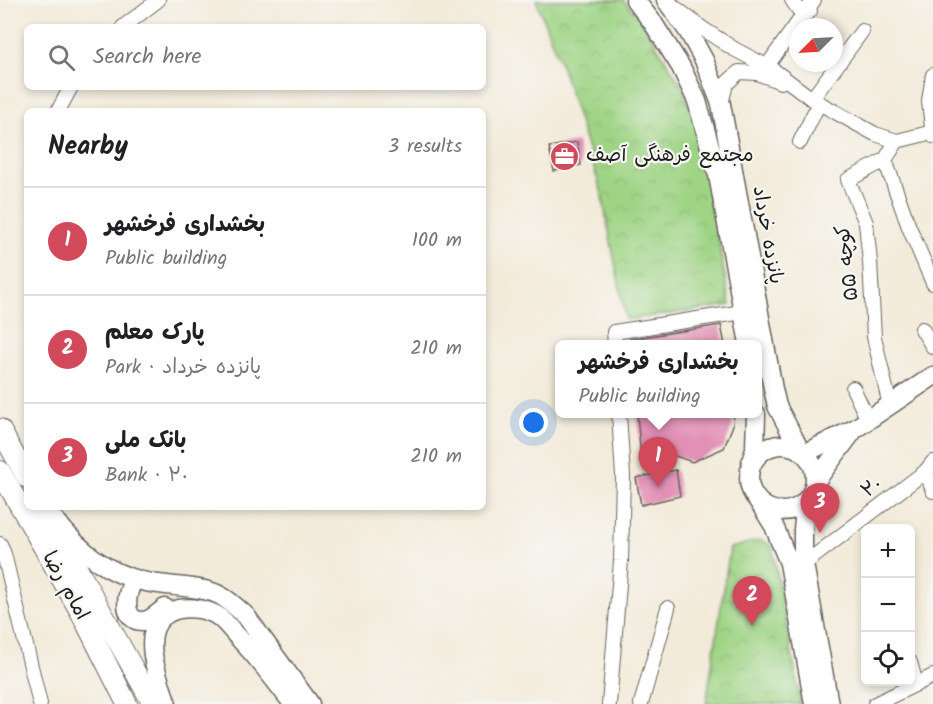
<!DOCTYPE html>
<html lang="en">
<head>
<meta charset="utf-8">
<style>
  body { margin:0; font-family:Kalam,"Playpen Sans Arabic",sans-serif; background:#f2f2f2; color:#202124 }
  .controls { position:absolute; right:18px; bottom:18px; display:grid; overflow:hidden; border-radius:9px; box-shadow:0 3px 9px #0003 }
  .controls button { width:54px; height:54px; display:grid; place-items:center; padding:0; border:0; border-bottom:2px solid #e0e0e0; background:#fff; color:#202124; font:30px sans-serif }
  .compass { position:absolute; left:789px; top:18px; width:54px; height:54px; border-radius:50%; background:#fff; box-shadow:0 3px 9px #0003; rotate:246deg }
  .you { position:absolute; left:534px; top:423px; width:21px; height:21px; margin:-15px; border:4px solid #fff; border-radius:50%; background:#1a73e8; box-shadow:0 0 0 9px #1a73e833 }
  .badge { display:grid; place-items:center; width:39px; height:39px; border-radius:50%; background:#d1495b; color:#fff; font-size:20px; font-weight:700 }
  .pin { position:absolute; translate:-50% -50px; filter:drop-shadow(0 2px 3px #0008) }
  .pin::after { content:''; position:absolute; top:32px; width:21px; height:18px; background:inherit; clip-path:polygon(0 0,100% 0,50% 100%) }
  .popup { position:absolute; left:555px; top:340px; width:207px; height:78px; box-sizing:border-box; display:grid; place-content:center; border-radius:9px; background:#fff; filter:drop-shadow(0 2px 4px #0005); font-size:20px; white-space:nowrap; color:#757577 }
  .popup b { font-size:22px; color:#202124 }
  .popup::after { content:''; position:absolute; left:50%; top:100%; margin-left:-12px; border:12px solid transparent; border-top-color:#fff }
  .list { margin:0; padding:0; list-style:none }
  h2 { display:flex; justify-content:space-between; align-items:center; height:78px; margin:0; padding:0 24px; font-size:26px }
  h2 small { font-size:20px; font-weight:400; color:#757577 }
  .list li { display:grid; grid-template-columns:39px 1fr auto; gap:18px; align-items:center; box-sizing:border-box; height:108px; padding:0 24px; border-top:2px solid #e0e0e0 }
  .list b { display:block; font-size:22px; white-space:nowrap }
  .list p { margin:0; font-size:20px; white-space:nowrap; color:#757577 }
  .list em { font-size:20px; font-style:normal; color:#757577 }
  .icon { flex:none; width:33px; height:33px; fill:none; stroke:currentColor; stroke-width:2; stroke-linecap:round; stroke-linejoin:round }
  .map { position:relative; flex:none; width:933px; height:704px; overflow:hidden }
  .search { position:absolute; background:#fff; box-shadow:0 3px 9px #0003; left:24px; top:24px; width:462px; height:66px; display:flex; align-items:center; gap:15px; box-sizing:border-box; padding:0 21px; border-radius:9px; color:#757577; font-size:22px }
  .panel { position:absolute; background:#fff; box-shadow:0 3px 9px #0003; left:24px; top:108px; width:462px; height:402px; border-radius:9px }
  .map>svg:first-child { display:block }
</style>
</head>
<body>
<div class="map">
<svg width="933" height="704" viewBox="0 0 933 704">
  <defs>
    <pattern id="park-crowns" width="20" height="18" patternUnits="userSpaceOnUse" patternTransform="scale(1.5)"><rect width="20" height="18" fill="#9fd485"/><path d="M2 6a3 3 0 1 1 6 0M12 15a3 3 0 1 1 6 0" fill="none" stroke="#88b572"/></pattern>
  </defs>
  <rect width="100%" height="100%" fill="#f6f6f2"/>
  <filter id="ink" filterUnits="userSpaceOnUse"><feTurbulence type="fractalNoise" baseFrequency=".0167" numOctaves="2"/><feDisplacementMap in="SourceGraphic" scale="12" xChannelSelector="R" yChannelSelector="G"/><feConvolveMatrix kernelMatrix="1 2 1 2 8 2 1 2 1" color-interpolation-filters="sRGB"/></filter>
  <filter id="wash" filterUnits="userSpaceOnUse"><feTurbulence type="fractalNoise" baseFrequency=".008" numOctaves="4" result="noise"/><feDisplacementMap in="SourceGraphic" scale="24" xChannelSelector="R" yChannelSelector="G"/><feGaussianBlur stdDeviation="1.35" result="paint"/><feColorMatrix in="noise" values="0 0 0 0 0 0 0 0 0 0 0 0 0 0 0 0 0 1.4 0 .05"/><feComposite in="paint" operator="in"/></filter>
  <g filter="url(#wash)">
    <rect width="100%" height="100%" fill="#f3ebda"/>
    <g fill="url(#park-crowns)" stroke="#5e7850" stroke-width="1.5">
      <path d="M 536,0 L 623,0 L 639,17 L 683,88 L 700,139 L 730,305 L 626,320 L 601,190 L 563,71 Z"/>
      <path d="M 760,540 L 772,546 L 801,704 L 706,704 L 730,548 Z"/>
    </g>
    <g id="blocks">
      <g fill="#e290b5">
        <path d="M 577,142 L 581,165 L 554,171 L 549,147 Z"/>
        <path d="M 721,325 L 725,345 L 631,345 L 630,339 Z"/>
        <path d="M 637,414 L 734,414 L 733,425 L 724,448 L 692,462 L 670,454 L 641,458 Z"/>
        <path d="M 676,470 L 680,496 L 641,505 L 636,478 Z"/>
      </g>
    </g>
  </g>
  <g filter="url(#ink)">
    <use href="#blocks" fill-opacity="0" stroke="#67645e" stroke-width="1.5"/>
    <g fill="none" stroke-linecap="round" stroke-linejoin="round">
      <defs>
        <g id="minor">
          <path d="M 792,0 L 803,16 L 810,11"/>
          <path d="M 677,9 L 703,29 L 734,49 L 772,69 L 812,99 L 875,134 L 897,141 L 933,132"/>
          <path d="M 123,27 L 158,0"/>
          <path d="M 767,66 L 814,0"/>
          <path d="M 933,75 L 929,101 L 933,136"/>
          <path d="M 812,99 L 862,31"/>
          <path d="M 721,104 L 726,84 L 739,72 L 757,73 L 781,82"/>
          <path d="M 58,111 L 71,87"/>
          <path d="M 800,142 L 819,103"/>
          <path d="M 885,160 L 909,227 L 933,283"/>
          <path d="M 922,329 L 933,347"/>
          <path d="M 615,344 L 614,332 L 743,312"/>
          <path d="M 853,388 L 868,420"/>
          <path d="M 890,406 L 874,337 L 870,262 L 866,223 L 848,180 L 885,160 L 897,141"/>
          <path d="M 926,471 L 933,491"/>
          <path d="M 0,544 L 4,554 L 40,704"/>
          <path d="M 804,564 L 926,471 L 933,462"/>
          <path d="M 910,662 L 916,684"/>
          <path d="M 609,704 L 621,561 L 623,476 L 619,414"/>
          <path d="M 641,704 L 668,608"/>
          <path d="M 875,704 L 933,676"/>
        </g>
        <g id="major">
          <path d="M 635,0 L 653,23 L 681,67 L 697,101 L 718,175 L 749,344"/>
          <path d="M 666,0 L 688,31 L 704,60 L 721,104 L 773,389 L 777,406 L 800,450"/>
          <circle cx="782" cy="478" r="33"/>
          <path d="M 805,453 L 856,428 L 933,376"/>
          <path d="M 751,462 L 755,449 L 756,414"/>
          <path d="M 815,482 L 853,431"/>
          <path d="M 806,501 L 803,530 L 803,558 L 829,704"/>
          <path d="M 759,502 L 774,526 L 789,563 L 814,704"/>
          <path d="M 56,521 C 78,549 107,573 142,581 C 165,587 190,585 212,592 C 225,596 236,607 246,616 L 310,704"/>
          <path d="M 135,579 C 125,591 121,623 144,621 C 152,620 159,612 165,608"/>
          <path d="M 167,704 C 158,676 133,620 179,609 C 192,607 208,609 219,617 C 226,622 232,631 238,637 C 258,658 276,681 293,704"/>
        </g>
        <g id="highway">
          <path d="M 0,429 L 27,478"/>
          <path d="M 0,471 L 80,611 L 127,704"/>
          <path d="M 43,507 L 153,704"/>
        </g>
      </defs>
      <use href="#minor" stroke="#67645e" stroke-width="16"/>
      <use href="#major" stroke="#67645e" stroke-width="21"/>
      <use href="#highway" stroke="#67645e" stroke-width="22"/>
      <use href="#minor" stroke="#fff" stroke-width="14"/>
      <use href="#major" stroke="#fff" stroke-width="18"/>
      <use href="#highway" stroke="#fff" stroke-width="20"/>
    </g>
  </g>
  <defs>
    <symbol id="office-disc" viewBox="-11 -11 22 22"><circle r="9.5" fill="#d1495b" stroke="#f6f6f2"/><path d="M-6-3h4V-5.5h4V-3h4V5H-6ZM-1-4.5V-3h2v-1.5ZM-6 0V1H6V0Z" fill="#fff"/></symbol>
  </defs>
  <g fill-rule="evenodd">
    <use href="#office-disc" x="548" y="140" width="33" height="33"/>
  </g>
  <g text-anchor="middle" dominant-baseline="central" stroke-width="4.5" stroke-linejoin="round" paint-order="stroke">
    <g font-size="20" fill="#1c1c1c" stroke="#f6f6f2" text-anchor="start">
      <text x="586" y="156">مجتمع فرهنگی آصف</text>
    </g>
    <g font-size="20" fill="#1c1c1c" stroke="#f6f6f2">
      <text transform="translate(767 235) rotate(80)">پانزده خرداد</text>
      <text transform="translate(848 263) rotate(-97)">کوچه ۵۵</text>
      <text transform="translate(872 488) rotate(-38)">۲۰</text>
      <text transform="translate(65 586) rotate(61)">امام رضا</text>
    </g>
  </g>
</svg>
<div class="controls">
<button>+</button>
<button>−</button>
<button><svg class="icon" aria-label="locate" viewBox="0 0 24 24"><circle cx="12" cy="12" r="6"/><path d="M12 2v4M12 18v4M2 12h4M18 12h4"/></svg></button>
</div>
<svg class="compass" viewBox="-18 -18 36 36"><path d="M0-13l5 13h-10z" fill="#e53935"/><path d="M0 13l5-13h-10z" fill="#757577"/></svg>
<div class="you"></div>
<div class="pin badge" style="left:658px;top:487px">1</div>
<div class="popup"><b>بخشداری فرخشهر</b>Public building</div>
<div class="pin badge" style="left:752px;top:626px">2</div>
<div class="pin badge" style="left:820px;top:533px">3</div>
<div class="search"><svg class="icon" aria-label="search" viewBox="0 0 24 24"><circle cx="10" cy="10" r="6"/><path d="M15 15l6 6"/></svg>Search here</div>
<section class="panel">
<h2>Nearby<small>3 results</small></h2>
<ul class="list">
<li><span class="badge">1</span><div><b>بخشداری فرخشهر</b><p>Public building</p></div><em>100 m</em></li>
<li><span class="badge">2</span><div><b>پارک معلم</b><p>Park · پانزده خرداد</p></div><em>210 m</em></li>
<li><span class="badge">3</span><div><b>بانک ملی</b><p>Bank · ۲۰</p></div><em>210 m</em></li>
</ul>
</section>
</div>
</body>
</html>
